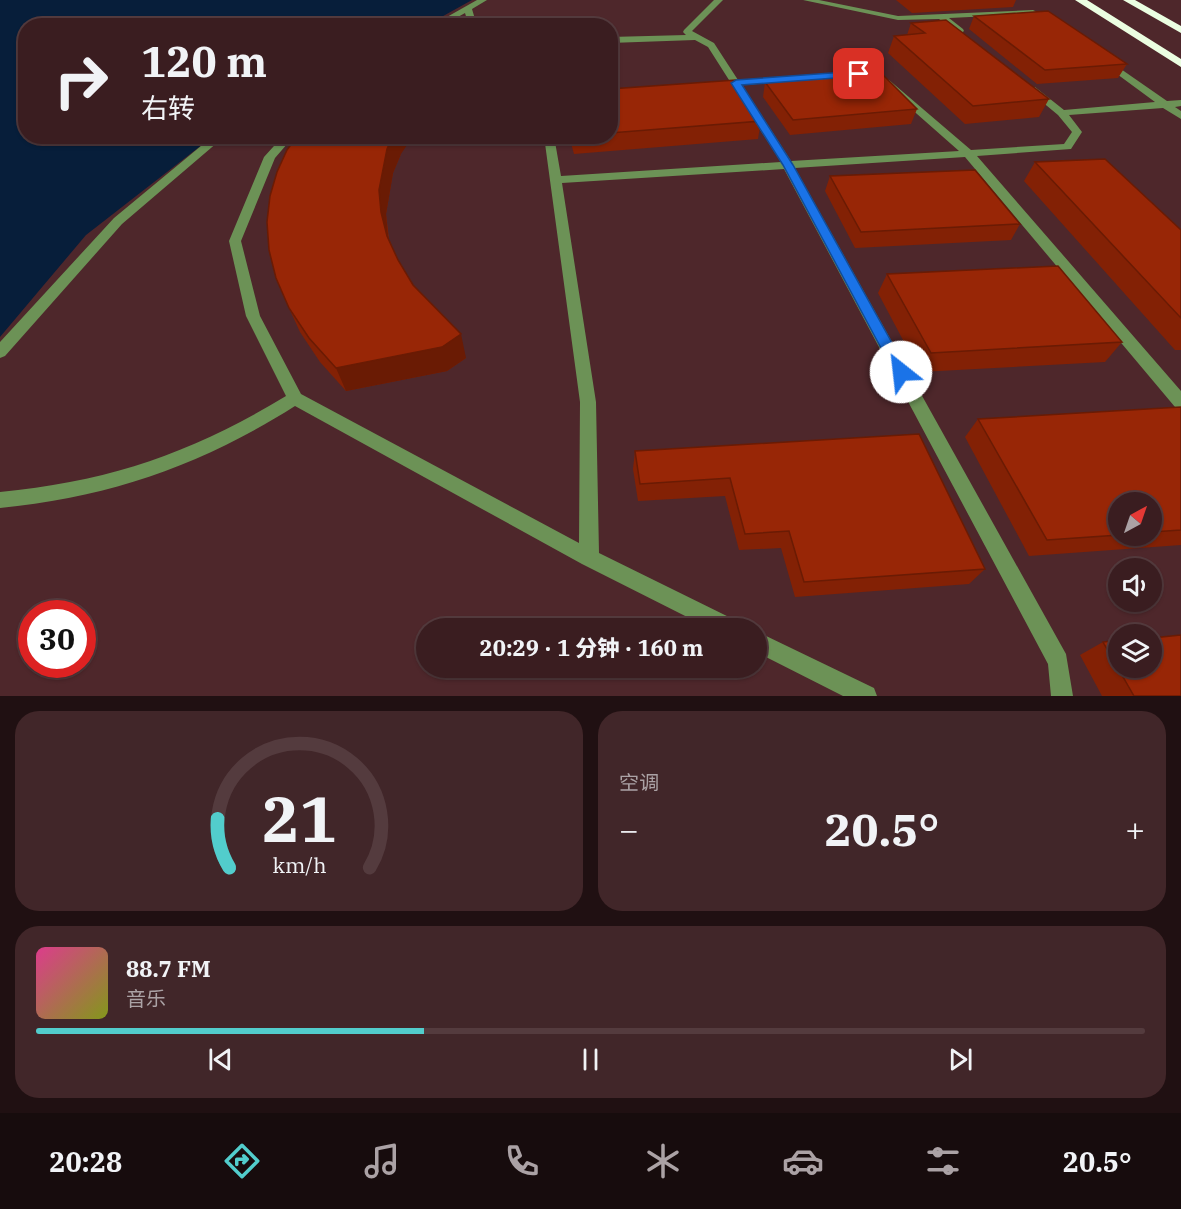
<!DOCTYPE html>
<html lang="zh">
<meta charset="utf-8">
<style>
:root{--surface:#3a1d20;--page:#412629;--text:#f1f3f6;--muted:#aba2a5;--line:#543b3e;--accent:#52cdcc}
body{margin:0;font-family:"IBM Plex Serif","Noto Sans SC",serif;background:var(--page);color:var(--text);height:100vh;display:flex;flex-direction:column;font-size:22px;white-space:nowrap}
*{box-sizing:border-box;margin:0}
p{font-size:20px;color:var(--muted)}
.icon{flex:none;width:33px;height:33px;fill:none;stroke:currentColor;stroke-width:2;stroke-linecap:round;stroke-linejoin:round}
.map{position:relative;height:696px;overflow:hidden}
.sheet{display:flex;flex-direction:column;gap:15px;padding:15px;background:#201012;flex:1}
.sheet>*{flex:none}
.top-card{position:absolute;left:18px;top:18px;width:600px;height:126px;border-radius:24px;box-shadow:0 2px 4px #0004,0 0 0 2px var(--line);background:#3a1d20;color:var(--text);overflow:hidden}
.needle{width:39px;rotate:40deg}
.tools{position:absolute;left:1108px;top:492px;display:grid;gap:12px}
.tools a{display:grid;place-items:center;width:54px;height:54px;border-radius:50%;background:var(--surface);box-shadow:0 2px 4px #0004,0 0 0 2px var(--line);font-size:30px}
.speed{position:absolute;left:18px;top:600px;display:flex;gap:12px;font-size:30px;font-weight:700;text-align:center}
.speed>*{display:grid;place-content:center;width:78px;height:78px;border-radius:50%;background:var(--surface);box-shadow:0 2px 4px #0004,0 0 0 2px var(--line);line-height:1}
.speed .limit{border:9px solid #d22;background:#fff;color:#111}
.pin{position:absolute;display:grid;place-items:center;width:51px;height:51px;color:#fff;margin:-26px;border-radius:12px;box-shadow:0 3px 9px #0006}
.me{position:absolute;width:66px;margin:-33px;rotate:331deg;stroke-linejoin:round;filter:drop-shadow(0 0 4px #0008)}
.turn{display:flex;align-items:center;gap:21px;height:126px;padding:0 24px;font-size:27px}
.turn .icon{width:78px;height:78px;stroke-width:2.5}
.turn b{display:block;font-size:42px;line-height:51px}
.big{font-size:45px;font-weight:800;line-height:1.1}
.sheet .tile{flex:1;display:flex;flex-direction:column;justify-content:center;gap:9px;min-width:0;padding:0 21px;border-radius:24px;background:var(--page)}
.sheet .dial{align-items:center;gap:0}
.dial svg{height:156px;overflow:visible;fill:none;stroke:var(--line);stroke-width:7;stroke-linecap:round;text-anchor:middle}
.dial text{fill:var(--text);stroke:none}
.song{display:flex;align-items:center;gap:18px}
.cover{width:72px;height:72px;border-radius:9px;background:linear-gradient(135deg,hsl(330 70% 55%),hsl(70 70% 35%))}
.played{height:6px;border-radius:3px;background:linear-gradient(90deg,var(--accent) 35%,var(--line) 35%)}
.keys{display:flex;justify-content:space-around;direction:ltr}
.heat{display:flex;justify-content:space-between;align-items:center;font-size:33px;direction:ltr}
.sheet .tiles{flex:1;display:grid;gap:15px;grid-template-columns:1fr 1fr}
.tile:last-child{grid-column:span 2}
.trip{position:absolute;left:416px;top:618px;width:351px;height:60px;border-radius:30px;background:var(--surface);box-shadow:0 2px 4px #0004,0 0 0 2px var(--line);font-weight:800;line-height:60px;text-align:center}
.menu{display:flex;height:96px;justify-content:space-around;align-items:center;background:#170c0d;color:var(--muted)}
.menu .icon{width:42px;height:42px}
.menu .active{color:var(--accent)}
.menu b{font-size:27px;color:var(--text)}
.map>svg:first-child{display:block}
.water{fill:#071e3a}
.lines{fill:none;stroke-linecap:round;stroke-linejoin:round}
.minor{fill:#6c9256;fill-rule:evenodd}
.highway{fill:#ebfee1;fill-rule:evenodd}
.wall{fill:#832105;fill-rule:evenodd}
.shaded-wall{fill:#6a1b04}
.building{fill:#982606;stroke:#6a1b04;stroke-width:1.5}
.route{fill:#1a73e8;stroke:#114b97;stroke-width:1.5}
</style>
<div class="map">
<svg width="1181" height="696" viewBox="0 0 1181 696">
<rect width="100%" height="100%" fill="#4e272b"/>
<path class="water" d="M 0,0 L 472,0 L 427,25 L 26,26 L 26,136 L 212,137 L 86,235 L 0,337 Z"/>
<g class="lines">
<path class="minor" d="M 477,0 L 487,0 L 472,9 L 477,26 L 469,26 L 465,13 L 442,26 L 431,26 Z
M 714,0 L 723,0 L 692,31 L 714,43 L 738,80 L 859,71 L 889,80 L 971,150 L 1064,144 L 1072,132 L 1058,115 L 1029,91 L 1029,87 L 1035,87 L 1064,110 L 1155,102 L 1102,63 L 1100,61 L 1105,58 L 1167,101 L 1181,100 L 1181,106 L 1175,107 L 1181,111 L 1181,119 L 1163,108 L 1069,115 L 1082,132 L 1071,149 L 977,156 L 1181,391 L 1181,408 L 1175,407 L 965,157 L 795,168 L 1066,654 L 1073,696 L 1051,696 L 1048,664 L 784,169 L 562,183 L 596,402 L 599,553 L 737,621 L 740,628 L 709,628 L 582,564 L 295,406 C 202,465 110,497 0,508 L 0,492 C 110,481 192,453 286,396 L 246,316 L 229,241 L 264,157 L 283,136 L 294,136 L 275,158 L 241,241 L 260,316 L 301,394 L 579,543 L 580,402 L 544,136 L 554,136 L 561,176 L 781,162 L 732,86 L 725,83 L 729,80 L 708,47 L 695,40 L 610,43 L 610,37 L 686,35 L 683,32 L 684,30 ZM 859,77 L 883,84 L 959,151 L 791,161 L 742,85 Z
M 803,0 L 819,0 L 898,16 L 1033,10 L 1037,12 L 1033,14 L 949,18 L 963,29 L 964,31 L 960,34 L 939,19 L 898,20 Z
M 213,136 L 225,136 L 122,224 L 5,356 L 0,358 L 0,342 L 114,218 Z
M 756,631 L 874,688 L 877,696 L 843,696 L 756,652 Z"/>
<path class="highway" d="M 1075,0 L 1087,0 L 1181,59 L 1181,67 Z
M 1123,0 L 1135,0 L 1181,26 L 1181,33 Z"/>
</g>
<path class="wall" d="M 896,0 L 1016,0 L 1013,7 L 912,13 Z
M 974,16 L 1127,64 L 1118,78 L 1037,84 L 969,29 Z
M 911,23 L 1049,99 L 1039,117 L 965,124 L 888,53 L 894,36 L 907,35 Z
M 765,82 L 917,109 L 911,124 L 790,135 L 763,97 Z
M 610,89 L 761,121 L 758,139 L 574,154 L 569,136 L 610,136 Z
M 401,154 L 393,173 L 386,214 L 389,239 L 398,260 L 413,285 L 466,358 L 447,371 L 346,391 L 320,362 L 300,332 L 289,308 Z
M 1035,162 L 1181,230 L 1181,350 L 1175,350 L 1024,181 Z
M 830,176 L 1020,224 L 1011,240 L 855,248 L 825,191 Z
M 887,274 L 1122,342 L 1105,362 L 920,372 L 878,293 Z
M 1181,407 L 1181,545 L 1029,556 L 965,437 L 978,419 ZM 1119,502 L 1152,502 L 1152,536 L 1119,536 Z
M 919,434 L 985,569 L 969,584 L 795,597 L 781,548 L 739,550 L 725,496 L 638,501 L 633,469 L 635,451 Z
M 1103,642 L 1181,696 L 1102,696 L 1080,655 Z"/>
<path class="shaded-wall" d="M 393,136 L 413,136 L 401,154 L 393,173 L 386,214 L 388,236 L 394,260 L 381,212 L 379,190 L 387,149 Z
M 461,334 L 466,358 L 447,371 L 346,391 L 336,368 Z"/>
<path class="building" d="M 1048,11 L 1127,64 L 1045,70 L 974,16 Z
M 946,20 L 1049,99 L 973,106 L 894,36 L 925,33 L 911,23 Z
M 881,73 L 917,109 L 793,120 L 765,82 Z
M 736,80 L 761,121 L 610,133 L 610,89 Z
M 297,136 L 393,136 L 387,149 L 379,190 L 381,212 L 387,236 L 398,260 L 413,285 L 461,334 L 442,347 L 336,368 L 309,338 L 289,308 L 276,278 L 269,250 L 267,222 L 270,196 L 277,172 L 287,150 Z
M 1105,159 L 1181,230 L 1181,318 L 1035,162 Z
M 975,170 L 1020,224 L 861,232 L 830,176 Z
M 1058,266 L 1122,342 L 931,353 L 887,274 Z
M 1181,407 L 1181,530 L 1152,532 L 1152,502 L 1119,502 L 1119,535 L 1047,540 L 978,419 Z
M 919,434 L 985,569 L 804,582 L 789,531 L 745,534 L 730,478 L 640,484 L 635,451 Z
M 1181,635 L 1181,696 L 1134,696 L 1103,642 L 1119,640 L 1119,668 L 1152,668 L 1152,638 Z"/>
<path class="route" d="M 859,71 L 862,72 L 862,76 L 742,85 L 793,165 L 906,368 L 908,372 L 906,376 L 896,376 L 783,165 L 731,83 L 736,80 Z"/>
</svg>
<div class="tools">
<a><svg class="needle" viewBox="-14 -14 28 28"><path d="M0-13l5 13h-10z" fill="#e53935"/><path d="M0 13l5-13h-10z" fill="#aba2a5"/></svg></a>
<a><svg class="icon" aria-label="sound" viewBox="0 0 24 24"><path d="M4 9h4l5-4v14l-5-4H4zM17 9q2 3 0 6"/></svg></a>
<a><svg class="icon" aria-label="layers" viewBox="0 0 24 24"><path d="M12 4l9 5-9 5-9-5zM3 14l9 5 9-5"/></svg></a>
</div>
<div class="speed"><div class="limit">30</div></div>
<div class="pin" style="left:859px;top:74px;background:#d93025"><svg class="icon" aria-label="arrive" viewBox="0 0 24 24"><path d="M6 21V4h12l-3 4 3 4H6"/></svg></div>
<svg class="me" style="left:901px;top:372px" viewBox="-20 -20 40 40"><circle r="19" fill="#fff"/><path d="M0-13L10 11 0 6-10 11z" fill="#1a73e8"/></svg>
<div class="trip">20:29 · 1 分钟 · 160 m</div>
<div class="top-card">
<div class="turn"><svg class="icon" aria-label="right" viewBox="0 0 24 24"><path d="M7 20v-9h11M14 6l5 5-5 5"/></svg><div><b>120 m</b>右转</div></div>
</div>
</div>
<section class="sheet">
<div class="tiles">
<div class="tile dial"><svg viewBox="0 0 100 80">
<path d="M14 69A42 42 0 1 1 86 69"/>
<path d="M14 69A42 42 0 0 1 8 44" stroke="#52cdcc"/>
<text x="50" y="56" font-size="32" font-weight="700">21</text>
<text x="50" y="72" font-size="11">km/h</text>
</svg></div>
<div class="tile"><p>空调</p>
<div class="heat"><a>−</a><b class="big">20.5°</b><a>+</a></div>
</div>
<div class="tile">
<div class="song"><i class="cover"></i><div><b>88.7 FM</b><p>音乐</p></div></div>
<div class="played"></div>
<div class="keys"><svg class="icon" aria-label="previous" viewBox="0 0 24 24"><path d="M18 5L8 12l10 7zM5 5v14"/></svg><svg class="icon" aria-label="pause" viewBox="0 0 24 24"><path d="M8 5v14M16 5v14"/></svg><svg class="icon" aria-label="next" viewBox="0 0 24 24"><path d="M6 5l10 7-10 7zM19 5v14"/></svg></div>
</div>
</div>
</section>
<nav class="menu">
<b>20:28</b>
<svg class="icon active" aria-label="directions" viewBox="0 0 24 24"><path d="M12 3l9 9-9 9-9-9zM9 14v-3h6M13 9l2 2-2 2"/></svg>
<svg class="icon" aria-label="music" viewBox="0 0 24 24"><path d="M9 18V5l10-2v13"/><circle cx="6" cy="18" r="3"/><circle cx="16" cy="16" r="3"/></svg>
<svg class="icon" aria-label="phone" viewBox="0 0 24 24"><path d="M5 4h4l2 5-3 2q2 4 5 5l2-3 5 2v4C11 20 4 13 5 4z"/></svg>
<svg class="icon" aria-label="climate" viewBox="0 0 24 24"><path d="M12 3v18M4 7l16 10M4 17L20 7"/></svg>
<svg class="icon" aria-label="car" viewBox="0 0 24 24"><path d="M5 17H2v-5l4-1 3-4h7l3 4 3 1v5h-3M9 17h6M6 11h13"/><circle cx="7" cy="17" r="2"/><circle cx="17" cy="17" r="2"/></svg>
<svg class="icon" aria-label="filters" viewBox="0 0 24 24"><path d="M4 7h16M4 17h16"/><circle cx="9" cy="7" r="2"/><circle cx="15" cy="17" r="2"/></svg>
<b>20.5°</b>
</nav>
